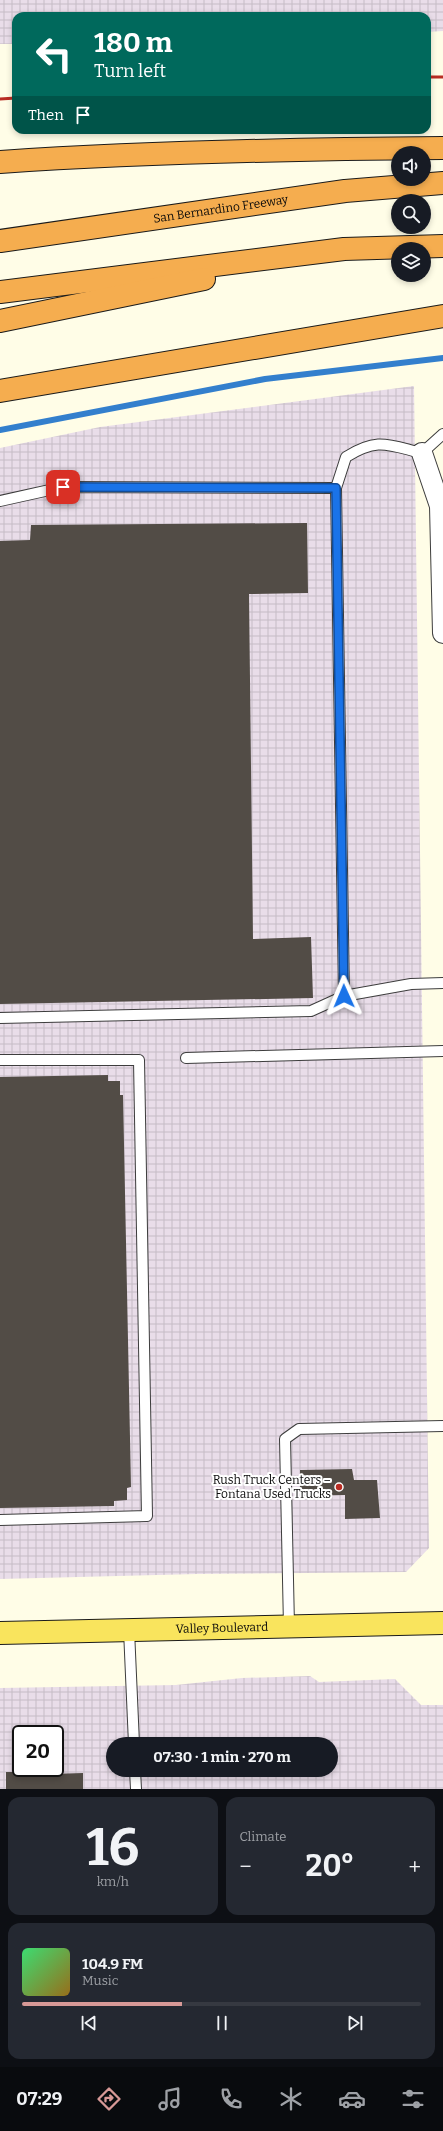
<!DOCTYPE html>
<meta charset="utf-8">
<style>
:root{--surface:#171b24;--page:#242831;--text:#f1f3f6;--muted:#9ea1a6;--line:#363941;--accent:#d89997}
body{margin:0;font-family:Bitter,serif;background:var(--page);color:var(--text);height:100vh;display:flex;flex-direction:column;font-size:15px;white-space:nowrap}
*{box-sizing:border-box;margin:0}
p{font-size:13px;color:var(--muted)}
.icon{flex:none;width:22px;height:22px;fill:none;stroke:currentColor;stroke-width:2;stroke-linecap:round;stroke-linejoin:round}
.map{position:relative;height:1789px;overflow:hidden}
.panel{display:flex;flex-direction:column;gap:8px;padding:8px;background:#0d0f14;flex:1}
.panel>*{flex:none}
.hud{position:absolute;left:12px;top:12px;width:419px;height:122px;border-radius:12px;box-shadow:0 2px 6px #0003;background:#00695c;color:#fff;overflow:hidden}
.controls{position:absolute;left:391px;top:146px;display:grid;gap:8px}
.controls a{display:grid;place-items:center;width:40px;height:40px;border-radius:50%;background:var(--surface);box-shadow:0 2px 6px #0003;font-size:20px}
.speed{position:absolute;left:12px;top:1725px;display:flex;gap:8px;font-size:20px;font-weight:700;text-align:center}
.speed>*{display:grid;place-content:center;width:52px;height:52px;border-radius:50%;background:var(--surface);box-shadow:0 2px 6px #0003;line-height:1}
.speed .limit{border:2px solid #111;border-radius:6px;background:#fff;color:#111}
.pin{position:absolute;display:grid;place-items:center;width:34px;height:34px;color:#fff;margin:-17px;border-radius:8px;box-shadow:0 2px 6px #0006}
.me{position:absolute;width:44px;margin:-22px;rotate:359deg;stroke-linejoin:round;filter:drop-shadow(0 0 3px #0008)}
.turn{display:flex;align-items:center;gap:14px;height:84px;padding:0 16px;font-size:18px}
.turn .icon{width:52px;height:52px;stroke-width:2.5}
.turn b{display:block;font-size:28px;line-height:34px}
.then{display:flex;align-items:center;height:38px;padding:0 16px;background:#0003;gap:8px;font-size:15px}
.big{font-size:30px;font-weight:700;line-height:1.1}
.panel .card{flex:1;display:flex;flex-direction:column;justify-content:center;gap:6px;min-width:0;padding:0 14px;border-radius:12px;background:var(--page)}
.panel .dial{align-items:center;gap:0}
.dial b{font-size:52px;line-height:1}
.song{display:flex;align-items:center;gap:12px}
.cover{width:48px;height:48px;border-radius:6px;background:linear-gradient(135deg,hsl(140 70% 55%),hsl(40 70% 35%))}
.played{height:4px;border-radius:2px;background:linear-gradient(90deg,var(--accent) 40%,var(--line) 40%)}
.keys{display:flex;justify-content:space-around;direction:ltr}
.heat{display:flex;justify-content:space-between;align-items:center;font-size:22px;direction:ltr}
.panel .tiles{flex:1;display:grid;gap:8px;grid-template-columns:1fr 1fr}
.card:last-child{grid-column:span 2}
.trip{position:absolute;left:106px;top:1737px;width:232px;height:40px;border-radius:20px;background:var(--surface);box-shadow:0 2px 6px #0003;font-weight:700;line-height:40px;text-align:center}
.tab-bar{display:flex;height:64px;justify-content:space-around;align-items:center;background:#090b0e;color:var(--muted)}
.tab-bar .icon{width:28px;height:28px}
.tab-bar .current{color:var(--accent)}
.tab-bar b{font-size:18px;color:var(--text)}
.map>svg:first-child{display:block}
.industrial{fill:url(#industrial-grid);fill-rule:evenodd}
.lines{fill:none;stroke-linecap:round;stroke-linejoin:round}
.stream{stroke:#337fcd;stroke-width:6}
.building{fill:#524c46}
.lane-casing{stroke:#3d3d3d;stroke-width:12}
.street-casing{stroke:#3d3d3d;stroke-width:22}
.primary-casing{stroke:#1b1b1b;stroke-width:24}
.highway-casing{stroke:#1b1b1b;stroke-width:24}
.lane{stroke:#fff;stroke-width:10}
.street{stroke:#fff;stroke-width:20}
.primary{stroke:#f9e45d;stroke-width:22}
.highway{stroke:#f5ad4f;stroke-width:22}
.rail{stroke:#b92c23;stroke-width:3}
.route-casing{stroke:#114b97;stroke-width:10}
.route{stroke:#1a73e8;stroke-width:7}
.poi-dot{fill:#b92c23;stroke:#fff;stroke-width:1.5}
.labels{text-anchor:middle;stroke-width:4;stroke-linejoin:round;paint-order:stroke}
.street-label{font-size:12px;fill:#0a0a0a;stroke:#fff}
.poi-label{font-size:12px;fill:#0a0a0a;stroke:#fff;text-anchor:end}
</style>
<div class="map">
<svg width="443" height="1789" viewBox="0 0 443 1789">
<defs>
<pattern id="industrial-grid" width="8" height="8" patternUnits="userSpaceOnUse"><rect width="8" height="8" fill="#e9dde9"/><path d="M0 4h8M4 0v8" fill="none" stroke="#c6bcc6"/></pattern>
</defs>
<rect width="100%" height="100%" fill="#fffde7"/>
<path class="industrial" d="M 0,0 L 443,0 L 443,31 L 427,32 L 427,16 L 16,16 L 16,44 L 0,44 Z
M 414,386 L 429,1548 L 406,1572 L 197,1574 L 0,1579 L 0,448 L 100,427 Z
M 310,1676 L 319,1682 L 395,1679 L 421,1705 L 443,1705 L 443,1789 L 0,1789 L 0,1688 L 176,1685 L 242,1678 ZM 21,1734 L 55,1734 L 55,1768 L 21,1768 ZM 113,1744 L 331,1744 L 331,1770 L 113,1770 Z"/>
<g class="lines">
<path class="stream" d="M 0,430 L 265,379 L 443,358"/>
</g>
<path class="building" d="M 307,523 L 308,593 L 249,594 L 253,939 L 311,937 L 313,998 L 0,1004 L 0,541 L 30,540 L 31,525 Z
M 108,1075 L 108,1081 L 120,1081 L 120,1095 L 123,1095 L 131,1487 L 127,1488 L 127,1500 L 114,1501 L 114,1506 L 0,1508 L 0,1077 Z
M 352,1469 L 354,1480 L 377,1480 L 380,1518 L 345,1519 L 345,1495 L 300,1496 L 300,1470 Z
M 16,1768 L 51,1768 L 51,1774 L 83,1773 L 83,1789 L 6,1789 L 6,1772 L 16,1772 Z"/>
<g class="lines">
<defs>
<path id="lane" d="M 0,501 L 63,487 L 336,488
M 344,996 L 336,488 L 346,457 C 378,437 388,445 422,453 L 443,434
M 0,1018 L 311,1011 L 344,996 L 411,984 L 443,983
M 186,1058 L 443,1051
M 0,1060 L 139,1060 L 147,1516 L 0,1520
M 289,1626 L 285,1439 L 299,1429 L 443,1426
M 129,1630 L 134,1744
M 135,1770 L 136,1789"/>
<path id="street" d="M 422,453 L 440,506 L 443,633"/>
<g id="primary">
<path id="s1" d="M 0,1633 L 443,1623"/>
</g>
<g id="highway">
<path d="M 0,162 C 147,152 295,149 443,148"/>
<path id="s2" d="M 0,241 L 345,191 L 443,183"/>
<path d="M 0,292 L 344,249 L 443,246"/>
<path d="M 0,321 L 204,279"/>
<path d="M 0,391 L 443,316"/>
</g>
</defs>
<use href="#lane" class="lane-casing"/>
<use href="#street" class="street-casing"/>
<use href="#primary" class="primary-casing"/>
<use href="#highway" class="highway-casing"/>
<use href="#lane" class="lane"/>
<use href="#street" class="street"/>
<use href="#primary" class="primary"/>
<use href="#highway" class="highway"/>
<path class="rail" d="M 427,77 L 443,77
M 0,99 L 16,98"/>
</g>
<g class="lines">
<defs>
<path id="route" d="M 63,487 L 336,488 L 344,996"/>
</defs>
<use href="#route" class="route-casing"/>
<use href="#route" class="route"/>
</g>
<circle class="poi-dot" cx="339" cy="1487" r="4"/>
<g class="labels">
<g class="street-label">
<text dy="4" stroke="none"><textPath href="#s2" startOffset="223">San Bernardino Freeway</textPath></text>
<text dy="4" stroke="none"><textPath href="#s1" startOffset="222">Valley Boulevard</textPath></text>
</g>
<g class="poi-label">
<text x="331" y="1484">Rush Truck Centers –<tspan x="331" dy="14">Fontana Used Trucks</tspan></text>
</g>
</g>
</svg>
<div class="controls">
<a><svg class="icon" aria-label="sound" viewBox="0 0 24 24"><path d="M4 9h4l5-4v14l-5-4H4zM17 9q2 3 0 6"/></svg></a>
<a><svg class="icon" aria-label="search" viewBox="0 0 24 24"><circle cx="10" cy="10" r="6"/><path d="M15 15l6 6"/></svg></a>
<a><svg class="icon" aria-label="layers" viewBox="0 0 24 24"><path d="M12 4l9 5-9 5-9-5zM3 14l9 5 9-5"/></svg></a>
</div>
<div class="speed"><div class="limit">20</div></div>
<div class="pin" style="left:63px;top:487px;background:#d93025"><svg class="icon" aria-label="arrive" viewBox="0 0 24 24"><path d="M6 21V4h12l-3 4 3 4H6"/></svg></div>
<svg class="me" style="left:344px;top:996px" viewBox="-20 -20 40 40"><path d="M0-17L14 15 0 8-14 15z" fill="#1a73e8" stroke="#fff" stroke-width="4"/></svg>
<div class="trip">07:30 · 1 min · 270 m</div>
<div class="hud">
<div class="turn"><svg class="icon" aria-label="left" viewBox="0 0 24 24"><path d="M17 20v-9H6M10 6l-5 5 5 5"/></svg><div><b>180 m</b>Turn left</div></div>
<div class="then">Then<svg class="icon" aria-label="arrive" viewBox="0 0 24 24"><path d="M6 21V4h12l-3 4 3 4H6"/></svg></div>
</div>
</div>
<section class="panel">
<div class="tiles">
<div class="card dial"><b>16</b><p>km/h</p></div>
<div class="card"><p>Climate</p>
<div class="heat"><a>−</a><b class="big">20°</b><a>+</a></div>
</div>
<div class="card">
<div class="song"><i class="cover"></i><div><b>104.9 FM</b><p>Music</p></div></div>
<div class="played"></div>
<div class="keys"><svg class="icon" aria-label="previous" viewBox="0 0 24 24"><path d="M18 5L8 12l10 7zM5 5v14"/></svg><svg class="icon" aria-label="pause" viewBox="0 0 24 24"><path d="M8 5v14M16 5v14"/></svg><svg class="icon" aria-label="next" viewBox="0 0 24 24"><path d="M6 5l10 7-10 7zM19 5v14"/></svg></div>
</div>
</div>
</section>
<nav class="tab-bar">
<b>07:29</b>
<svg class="icon current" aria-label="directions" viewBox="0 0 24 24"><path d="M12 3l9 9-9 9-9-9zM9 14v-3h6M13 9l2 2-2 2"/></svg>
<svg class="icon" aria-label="music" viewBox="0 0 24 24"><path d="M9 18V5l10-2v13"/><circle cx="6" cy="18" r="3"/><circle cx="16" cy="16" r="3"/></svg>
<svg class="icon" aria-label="phone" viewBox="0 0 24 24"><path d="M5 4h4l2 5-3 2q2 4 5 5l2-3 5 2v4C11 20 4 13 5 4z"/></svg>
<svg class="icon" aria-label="climate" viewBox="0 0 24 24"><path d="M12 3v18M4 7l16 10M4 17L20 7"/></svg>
<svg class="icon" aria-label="car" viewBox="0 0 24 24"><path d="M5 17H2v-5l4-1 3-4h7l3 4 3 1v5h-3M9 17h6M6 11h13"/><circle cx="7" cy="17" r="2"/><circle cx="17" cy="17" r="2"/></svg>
<svg class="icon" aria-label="filters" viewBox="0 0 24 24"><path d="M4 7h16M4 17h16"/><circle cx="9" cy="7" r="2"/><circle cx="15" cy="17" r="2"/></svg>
</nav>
